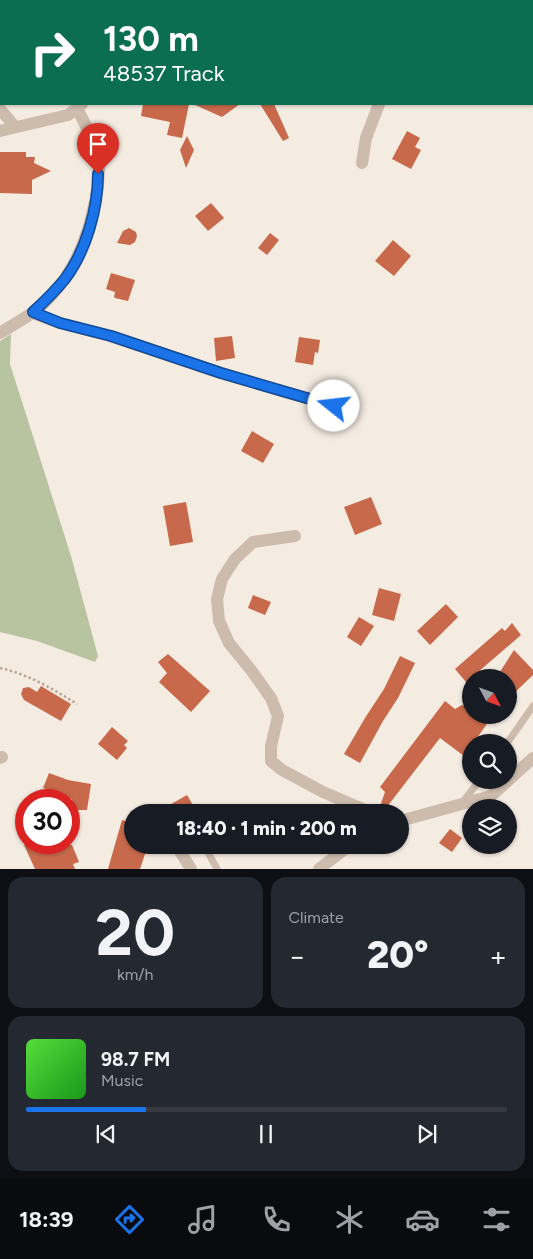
<!DOCTYPE html>
<meta charset="utf-8">
<style>
:root{--surface:#171b24;--page:#242831;--text:#f1f3f6;--muted:#9ea1a6;--line:#363941;--accent:#1a73e8}
body{margin:0;font-family:Figtree,sans-serif;background:var(--page);color:var(--text);height:100vh;display:flex;flex-direction:column;font-size:19px;white-space:nowrap}
*{box-sizing:border-box;margin:0}
p{font-size:16px;color:var(--muted)}
.icon{flex:none;width:28px;height:28px;fill:none;stroke:currentColor;stroke-width:2;stroke-linecap:round;stroke-linejoin:round}
.map{position:relative;height:869px;overflow:hidden}
.side{display:flex;flex-direction:column;gap:8px;padding:8px;background:#0d0f14;flex:1}
.side>*{flex:none}
.banner{position:absolute;left:0px;top:0px;width:534px;height:105px;box-shadow:0 1px 4px #0004;background:#0b6e4f;color:#fff;overflow:hidden}
.needle{width:32px;rotate:131deg}
.fabs{position:absolute;left:462px;top:669px;display:grid;gap:10px}
.fabs a{display:grid;place-items:center;width:55px;height:55px;border-radius:50%;background:var(--surface);box-shadow:0 1px 4px #0004;font-size:25px}
.speed{position:absolute;left:15px;top:789px;display:flex;gap:10px;font-size:25px;font-weight:700;text-align:center}
.speed>*{display:grid;place-content:center;width:65px;height:65px;border-radius:50%;background:var(--surface);box-shadow:0 1px 4px #0004;line-height:1}
.speed .limit{border:8px solid #d22;background:#fff;color:#111}
.pin{position:absolute;display:grid;place-items:center;width:42px;height:42px;color:#fff;margin:-51px -21px;border-radius:50% 50% 50% 0;rotate:-45deg;box-shadow:0 0 5px #0007}
.pin .icon{rotate:45deg}
.me{position:absolute;width:55px;margin:-28px;rotate:286deg;stroke-linejoin:round;filter:drop-shadow(0 0 4px #0008)}
.turn{display:flex;align-items:center;gap:18px;height:105px;padding:0 20px;font-size:22px}
.turn .icon{width:65px;height:65px;stroke-width:2.5}
.turn b{display:block;font-size:35px;line-height:42px}
.big{font-size:38px;font-weight:800;line-height:1.1}
.side .tile{flex:1;display:flex;flex-direction:column;justify-content:center;gap:8px;min-width:0;padding:0 18px;border-radius:15px;background:var(--page)}
.side .dial{align-items:center;gap:0}
.dial b{font-size:65px;line-height:1}
.song{display:flex;align-items:center;gap:15px}
.cover{width:60px;height:60px;border-radius:8px;background:linear-gradient(135deg,hsl(110 70% 55%),hsl(120 70% 35%))}
.played{height:5px;border-radius:2px;background:linear-gradient(90deg,var(--accent) 25%,var(--line) 25%)}
.keys{display:flex;justify-content:space-around;direction:ltr}
.heat{display:flex;justify-content:space-between;align-items:center;font-size:28px;direction:ltr}
.side .tiles{flex:1;display:grid;gap:8px;grid-template-columns:1fr 1fr}
.tile:last-child{grid-column:span 2}
.trip{position:absolute;left:124px;top:804px;width:285px;height:50px;border-radius:25px;background:var(--surface);box-shadow:0 1px 4px #0004;font-weight:800;line-height:50px;text-align:center}
.tab-bar{display:flex;height:80px;justify-content:space-around;align-items:center;background:#090b0e;color:var(--muted)}
.tab-bar .icon{width:35px;height:35px}
.tab-bar .on{color:var(--accent)}
.tab-bar b{font-size:22px;color:var(--text)}
.map>svg:first-child{display:block}
.green{fill:#b8c4a0}
.building{fill:#c8694b}
.lines{fill:none;stroke-linecap:round;stroke-linejoin:round}
.path{stroke:#b9a596;stroke-width:2.5;stroke-dasharray:2.5 2.5;stroke-linecap:butt}
.service{stroke:#cdbbac;stroke-width:7}
.minor{stroke:#cdbbac;stroke-width:12}
.route-casing{stroke:#114b97;stroke-width:12}
.route{stroke:#1a73e8;stroke-width:9}
</style>
<div class="map">
<svg width="533" height="869" viewBox="0 0 533 869">
<rect width="100%" height="100%" fill="#f4ebe1"/>
<path class="green" d="M 11,334 L 10,364 L 71,556 L 98,656 L 95,662 L 37,641 L 0,632 L 0,341 Z"/>
<path class="building" d="M 143,104 L 189,104 L 182,138 L 167,135 L 170,122 L 141,116 Z
M 193,104 L 240,104 L 222,117 Z
M 260,104 L 274,104 L 289,138 L 283,141 Z
M 407,131 L 420,138 L 415,147 L 421,150 L 411,169 L 392,159 Z
M 187,136 L 194,150 L 186,168 L 180,150 Z
M 0,152 L 26,152 L 26,157 L 35,157 L 34,163 L 51,171 L 32,180 L 32,194 L 0,193 Z
M 211,203 L 224,218 L 208,231 L 195,216 Z
M 129,228 L 136,232 L 137,236 L 135,242 L 130,245 L 117,243 L 123,231 Z
M 270,233 L 279,240 L 267,255 L 258,248 Z
M 393,240 L 411,256 L 394,276 L 375,261 Z
M 111,273 L 135,280 L 128,301 L 115,298 L 114,297 L 115,292 L 106,289 Z
M 232,336 L 235,358 L 216,361 L 214,338 Z
M 299,337 L 320,340 L 318,353 L 315,352 L 313,365 L 295,362 Z
M 252,431 L 274,444 L 263,463 L 241,451 Z
M 371,497 L 382,524 L 355,535 L 344,507 Z
M 186,502 L 193,542 L 170,546 L 163,506 Z
M 379,588 L 401,594 L 394,621 L 372,615 Z
M 253,595 L 271,602 L 265,615 L 248,608 Z
M 446,604 L 458,617 L 430,645 L 417,631 Z
M 359,617 L 374,626 L 361,646 L 347,637 Z
M 512,623 L 521,635 L 471,678 L 471,688 L 455,669 L 502,628 L 505,631 Z
M 514,650 L 533,670 L 533,675 L 509,698 L 509,678 L 496,678 Z
M 168,654 L 210,691 L 191,712 L 159,682 L 167,673 L 158,662 Z
M 400,656 L 415,663 L 398,698 L 383,721 L 360,763 L 344,754 L 365,718 L 384,689 Z
M 41,686 L 71,704 L 61,721 L 24,700 L 21,694 L 23,688 L 29,687 L 37,692 Z
M 445,701 L 455,709 L 462,705 L 467,707 L 471,710 L 471,715 L 479,715 L 489,721 L 474,742 L 471,742 L 471,748 L 464,756 L 440,738 L 383,812 L 378,812 L 385,792 L 380,787 Z
M 112,727 L 128,741 L 124,745 L 127,748 L 117,760 L 98,744 Z
M 49,773 L 68,780 L 91,784 L 87,810 L 76,810 L 69,808 L 72,799 L 43,788 Z
M 187,795 L 197,812 L 157,812 Z
M 122,820 L 132,823 L 132,845 L 148,845 L 140,869 L 108,869 Z
M 450,829 L 462,838 L 452,852 L 439,843 Z
M 24,845 L 72,845 L 79,862 L 73,864 L 75,869 L 35,869 Z"/>
<g class="lines">
<path class="path" d="M 0,668 C 28,674 53,689 77,704"/>
<path class="service" d="M 508,742 L 533,706
M 462,803 L 480,780
M 204,845 L 217,869"/>
<path class="minor" d="M 0,109 L 15,127
M 0,131 L 68,115 L 82,104
M 362,163 L 366,138 L 379,104
M 33,313 L 60,323 L 111,336 L 221,373 L 334,406
M 0,333 C 11,326 22,320 32,313 C 66,288 84,250 93,210 C 97,194 101,175 98,158 C 94,140 86,125 77,109
M 295,536 L 253,542 L 235,559 L 222,579 L 217,599 L 219,621 L 229,643 L 251,670 L 271,698 L 278,716 L 271,746 L 271,761 L 282,770 L 323,792 L 370,812
M 0,758 L 2,757
M 400,821 L 491,796 L 533,758
M 176,845 L 191,869
M 319,869 L 350,845"/>
</g>
<g class="lines">
<defs>
<path id="route" d="M 98,174 C 98,209 86,251 65,279 C 55,291 44,302 33,312 L 60,323 L 111,336 L 221,373 L 334,406"/>
</defs>
<use href="#route" class="route-casing"/>
<use href="#route" class="route"/>
</g>
</svg>
<div class="fabs">
<a><svg class="needle" viewBox="-14 -14 28 28"><path d="M0-13l5 13h-10z" fill="#e53935"/><path d="M0 13l5-13h-10z" fill="#9ea1a6"/></svg></a>
<a><svg class="icon" aria-label="search" viewBox="0 0 24 24"><circle cx="10" cy="10" r="6"/><path d="M15 15l6 6"/></svg></a>
<a><svg class="icon" aria-label="layers" viewBox="0 0 24 24"><path d="M12 4l9 5-9 5-9-5zM3 14l9 5 9-5"/></svg></a>
</div>
<div class="speed"><div class="limit">30</div></div>
<div class="pin" style="left:98px;top:174px;background:#d93025"><svg class="icon" aria-label="arrive" viewBox="0 0 24 24"><path d="M6 21V4h12l-3 4 3 4H6"/></svg></div>
<svg class="me" style="left:334px;top:406px" viewBox="-20 -20 40 40"><circle r="19" fill="#fff"/><path d="M0-13L10 11 0 6-10 11z" fill="#1a73e8"/></svg>
<div class="trip">18:40 · 1 min · 200 m</div>
<div class="banner">
<div class="turn"><svg class="icon" aria-label="right" viewBox="0 0 24 24"><path d="M7 20v-9h11M14 6l5 5-5 5"/></svg><div><b>130 m</b>48537 Track</div></div>
</div>
</div>
<section class="side">
<div class="tiles">
<div class="tile dial"><b>20</b><p>km/h</p></div>
<div class="tile"><p>Climate</p>
<div class="heat"><a>−</a><b class="big">20°</b><a>+</a></div>
</div>
<div class="tile">
<div class="song"><i class="cover"></i><div><b>98.7 FM</b><p>Music</p></div></div>
<div class="played"></div>
<div class="keys"><svg class="icon" aria-label="previous" viewBox="0 0 24 24"><path d="M18 5L8 12l10 7zM5 5v14"/></svg><svg class="icon" aria-label="pause" viewBox="0 0 24 24"><path d="M8 5v14M16 5v14"/></svg><svg class="icon" aria-label="next" viewBox="0 0 24 24"><path d="M6 5l10 7-10 7zM19 5v14"/></svg></div>
</div>
</div>
</section>
<nav class="tab-bar">
<b>18:39</b>
<svg class="icon on" aria-label="directions" viewBox="0 0 24 24"><path d="M12 3l9 9-9 9-9-9zM9 14v-3h6M13 9l2 2-2 2"/></svg>
<svg class="icon" aria-label="music" viewBox="0 0 24 24"><path d="M9 18V5l10-2v13"/><circle cx="6" cy="18" r="3"/><circle cx="16" cy="16" r="3"/></svg>
<svg class="icon" aria-label="phone" viewBox="0 0 24 24"><path d="M5 4h4l2 5-3 2q2 4 5 5l2-3 5 2v4C11 20 4 13 5 4z"/></svg>
<svg class="icon" aria-label="climate" viewBox="0 0 24 24"><path d="M12 3v18M4 7l16 10M4 17L20 7"/></svg>
<svg class="icon" aria-label="car" viewBox="0 0 24 24"><path d="M5 17H2v-5l4-1 3-4h7l3 4 3 1v5h-3M9 17h6M6 11h13"/><circle cx="7" cy="17" r="2"/><circle cx="17" cy="17" r="2"/></svg>
<svg class="icon" aria-label="filters" viewBox="0 0 24 24"><path d="M4 7h16M4 17h16"/><circle cx="9" cy="7" r="2"/><circle cx="15" cy="17" r="2"/></svg>
</nav>
